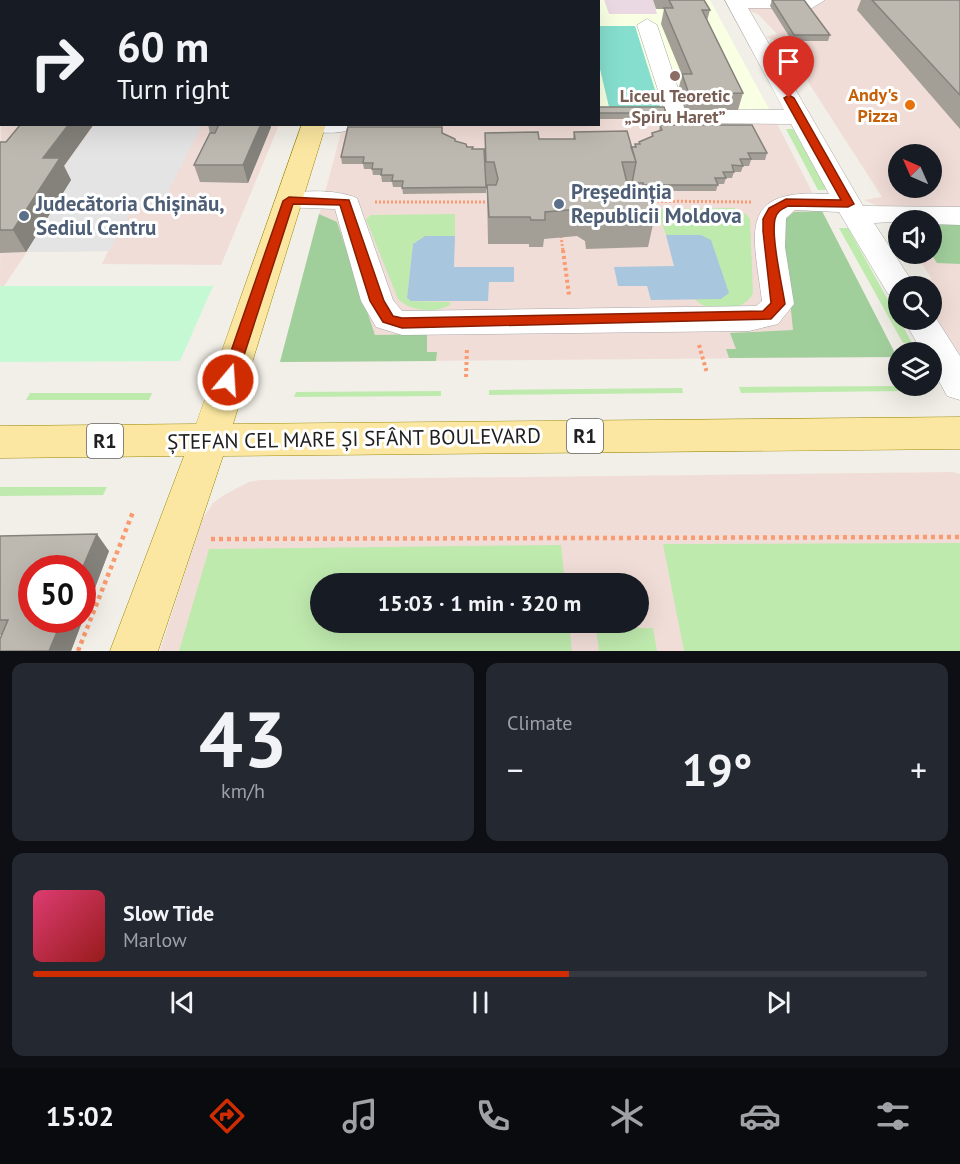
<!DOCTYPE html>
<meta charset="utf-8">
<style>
:root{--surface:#171b24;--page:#242831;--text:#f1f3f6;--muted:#9ea1a6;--line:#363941;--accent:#cf2c02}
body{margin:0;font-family:"PT Sans",sans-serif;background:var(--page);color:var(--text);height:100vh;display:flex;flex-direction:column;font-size:22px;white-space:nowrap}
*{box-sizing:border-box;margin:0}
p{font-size:20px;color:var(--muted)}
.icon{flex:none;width:33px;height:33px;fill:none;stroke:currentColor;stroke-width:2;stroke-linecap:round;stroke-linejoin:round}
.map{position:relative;height:651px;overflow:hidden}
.panel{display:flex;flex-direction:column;gap:12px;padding:12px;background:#0d0f14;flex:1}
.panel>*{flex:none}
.top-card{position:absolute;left:0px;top:0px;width:600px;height:126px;box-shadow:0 6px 24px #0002;background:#171b24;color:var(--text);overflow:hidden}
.needle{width:39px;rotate:315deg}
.tools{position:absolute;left:888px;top:144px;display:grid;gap:12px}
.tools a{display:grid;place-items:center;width:54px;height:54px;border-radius:50%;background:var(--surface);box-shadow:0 6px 24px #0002;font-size:30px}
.speed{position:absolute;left:18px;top:555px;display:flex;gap:12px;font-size:30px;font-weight:700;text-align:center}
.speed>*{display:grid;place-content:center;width:78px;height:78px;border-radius:50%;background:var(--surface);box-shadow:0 6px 24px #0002;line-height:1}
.speed .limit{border:9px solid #d22;background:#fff;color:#111}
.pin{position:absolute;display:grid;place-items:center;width:51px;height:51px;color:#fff;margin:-62px -26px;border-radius:50% 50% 50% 0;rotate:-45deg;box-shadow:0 0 6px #0007}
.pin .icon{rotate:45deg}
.me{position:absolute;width:66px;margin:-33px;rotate:18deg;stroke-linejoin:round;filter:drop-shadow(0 0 4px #0008)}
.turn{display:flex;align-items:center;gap:21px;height:126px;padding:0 18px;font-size:27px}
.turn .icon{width:78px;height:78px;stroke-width:2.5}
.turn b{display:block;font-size:42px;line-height:51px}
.big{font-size:45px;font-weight:600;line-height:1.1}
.panel .widget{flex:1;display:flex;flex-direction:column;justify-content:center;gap:9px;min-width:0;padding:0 21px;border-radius:12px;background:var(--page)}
.panel .dial{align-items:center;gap:0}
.dial b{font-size:78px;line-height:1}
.song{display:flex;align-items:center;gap:18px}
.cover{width:72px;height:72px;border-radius:9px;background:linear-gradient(135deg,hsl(340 70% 55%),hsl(0 70% 35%))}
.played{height:6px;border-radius:3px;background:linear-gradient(90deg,var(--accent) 60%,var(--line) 60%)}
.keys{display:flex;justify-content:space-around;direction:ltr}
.heat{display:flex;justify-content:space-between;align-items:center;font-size:33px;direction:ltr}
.panel .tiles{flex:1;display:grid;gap:12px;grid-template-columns:1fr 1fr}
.widget:last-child{grid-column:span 2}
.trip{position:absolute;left:310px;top:573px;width:339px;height:60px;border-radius:30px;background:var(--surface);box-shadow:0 6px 24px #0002;font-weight:600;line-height:60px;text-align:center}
.menu{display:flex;height:96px;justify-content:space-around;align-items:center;background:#090b0e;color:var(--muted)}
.menu .icon{width:42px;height:42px}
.menu .on{color:var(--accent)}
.menu b{font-size:27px;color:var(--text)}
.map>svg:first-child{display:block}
.commercial{fill:#f1ddd7;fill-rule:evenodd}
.industrial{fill:#ead9e3}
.education{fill:#f9ffe2}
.grass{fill:#bfeaae}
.forest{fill:#a1cf9c}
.park{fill:#c5f9d4}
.pitch{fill:#86dece}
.parking{fill:#e4e4e4}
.water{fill:#a8c6de}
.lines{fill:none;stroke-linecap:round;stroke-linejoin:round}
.minor-casing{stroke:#a7a7a7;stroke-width:1}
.major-casing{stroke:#9b8801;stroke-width:1}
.path-far2{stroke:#f99a70;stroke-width:3;stroke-dasharray:2 2;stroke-linecap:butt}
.path-far1{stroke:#f99a70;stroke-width:4;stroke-dasharray:3 3;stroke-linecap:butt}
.path{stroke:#f99a70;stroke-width:4.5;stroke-dasharray:4 4;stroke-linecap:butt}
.minor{fill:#fff;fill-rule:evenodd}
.major{fill:#fbe7a1;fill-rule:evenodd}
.wall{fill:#a39f97}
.shaded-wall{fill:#84827b}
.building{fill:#bdb9b0;stroke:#84827b;stroke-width:1.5}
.route{fill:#cf2c02;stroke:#871d01;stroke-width:1.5}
.education-dot{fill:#8d6e63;stroke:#fff;stroke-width:2}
.food-dot{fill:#e8710a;stroke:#fff;stroke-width:2}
.service-dot{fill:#5c6f8a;stroke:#fff;stroke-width:2}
.labels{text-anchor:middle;stroke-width:6;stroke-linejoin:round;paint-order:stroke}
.far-food-label{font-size:18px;font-weight:bold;fill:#c56008;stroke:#fff;text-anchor:end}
.far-education-label{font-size:18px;font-weight:bold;fill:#785e54;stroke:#fff}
.shield{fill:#fff;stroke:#636363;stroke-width:1.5}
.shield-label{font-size:20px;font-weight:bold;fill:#202020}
.service-label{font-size:21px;font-weight:bold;fill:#4e5e75;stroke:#fff;text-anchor:start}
.street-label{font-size:21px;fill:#202020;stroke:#fff}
</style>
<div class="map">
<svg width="960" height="651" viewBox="0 0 960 651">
<rect width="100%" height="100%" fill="#f1efe7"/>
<path class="commercial" d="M 744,0 L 960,0 L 960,214 L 885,209 L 864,200 L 882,197 L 794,60 L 778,59 L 773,50 L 776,47 L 803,46 L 800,42 L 776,41 L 765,37 L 777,34 L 758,14 L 749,11 ZM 898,154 L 932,154 L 932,188 L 898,188 Z
M 1,87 L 2,124 L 279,125 L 221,265 L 102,264 L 108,251 L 27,252 L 4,286 L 0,286 Z
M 767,118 L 775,120 L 897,357 L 280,362 L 343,125 L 598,124 L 599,119 Z
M 932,221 L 960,221 L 960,359 L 932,314 L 932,286 L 914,286 L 910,279 L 932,279 L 915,254 L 932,254 Z
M 953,472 L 960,474 L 960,651 L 160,651 L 202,520 L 213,503 L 224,495 L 249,482 L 260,480 ZM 321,584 L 639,584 L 639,622 L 321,622 Z"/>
<path class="industrial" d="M 604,0 L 653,0 L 658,14 L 609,14 Z"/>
<path class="education" d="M 574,0 L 604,0 L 609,14 L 657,14 L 653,0 L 710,0 L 775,120 L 599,119 L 598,2 Z"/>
<path class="grass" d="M 786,129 L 793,129 L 827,190 L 818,190 Z
M 734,208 L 746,214 L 750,219 L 753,293 C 746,312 707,314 695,299 L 721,299 L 701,235 L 666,235 L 657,209 Z
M 455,214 L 455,236 L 425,236 L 413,244 L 407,298 L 411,301 L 450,302 L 450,305 C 434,314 410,311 398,299 L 366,219 L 371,215 Z
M 839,228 L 848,228 L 912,343 L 903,343 Z
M 898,386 L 901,391 L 741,393 L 739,387 Z
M 682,388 L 683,393 L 489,395 L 489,390 Z
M 441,391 L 441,396 L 294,397 L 296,392 Z
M 30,393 L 152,393 L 149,400 L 26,400 Z
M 0,487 L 107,487 L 103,495 L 0,496 Z
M 960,543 L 960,651 L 684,651 L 663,544 Z
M 561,545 L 565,583 L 321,584 L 321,622 L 569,623 L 572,651 L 179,651 L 209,549 Z
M 596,628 L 653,628 L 657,651 L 599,651 Z"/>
<path class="forest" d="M 822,211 L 897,357 L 729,358 L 726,349 L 736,349 L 730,333 L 793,330 L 782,222 L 794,212 Z
M 319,214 L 337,222 L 375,335 L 427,334 L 427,352 L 437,352 L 436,361 L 280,362 Z
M 932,221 L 960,221 L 960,264 L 937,263 L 931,254 Z"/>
<path class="park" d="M 0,286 L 213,286 L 180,361 L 0,362 Z"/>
<path class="pitch" d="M 598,26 L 635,26 L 661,109 L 610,111 L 599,65 Z"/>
<path class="parking" d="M 95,125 L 202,125 L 162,204 L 132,210 L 109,251 L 26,252 L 70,180 L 54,180 Z"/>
<path class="water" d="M 666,235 L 701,235 L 711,240 L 729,293 L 721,299 L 651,300 L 647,286 L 618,286 L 614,267 L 674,266 Z
M 425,236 L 455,236 L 454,267 L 514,267 L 514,282 L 489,282 L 488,301 L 411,301 L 407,298 L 413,244 Z"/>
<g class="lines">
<defs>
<path id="minor" d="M 725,0 L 825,0 L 812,8 L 748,8 L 863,206 L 960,207 L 960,225 L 932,224 L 932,220 L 874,223 L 915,286 L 898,286 L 898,297 L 888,294 L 839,212 L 795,210 L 786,218 L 785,247 L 794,304 L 778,324 L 749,331 L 402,335 L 376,327 L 361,301 L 335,209 L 279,207 L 275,201 L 279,195 C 302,190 335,189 357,198 L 393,300 L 402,311 L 756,306 L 762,301 C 753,231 737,188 829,194 L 791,124 L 692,123 L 666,115 L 637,25 L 647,19 L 657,25 L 684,106 L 694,109 L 784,110 Z
M 348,124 L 346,131 C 333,134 318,133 305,130 L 302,125 Z
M 932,312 L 960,356 L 960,400 L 947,396 L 932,368 L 932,352 L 922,352 L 904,320 L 932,320 Z"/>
<path id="major" d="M 345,0 L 363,0 L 363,2 L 345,2 Z
M 302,124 L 326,124 L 233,424 L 960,417 L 960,449 L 223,456 L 158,651 L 110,651 L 184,456 L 0,458 L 0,426 L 196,424 Z"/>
</defs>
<use href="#minor" class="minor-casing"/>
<use href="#major" class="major-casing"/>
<path class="path-far2" d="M 645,201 L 752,202
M 375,202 L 490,202
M 561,236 L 563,251"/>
<path class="path-far1" d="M 563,250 L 569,295
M 699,345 L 707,373
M 466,377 L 467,348"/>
<path class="path" d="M 211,539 L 960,537
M 78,651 L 133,512"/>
<use href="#minor" class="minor"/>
<use href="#major" class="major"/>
</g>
<path class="wall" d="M 0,0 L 37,0 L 38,2 L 2,2 L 2,15 L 0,15 Z
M 179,0 L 322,0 L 322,2 L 180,2 Z
M 653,0 L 704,0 L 710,10 L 707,21 L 743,93 L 738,110 L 685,110 L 678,91 L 682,75 L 661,24 L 664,9 L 656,9 Z
M 772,0 L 830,35 L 828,41 L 792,41 L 770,6 Z
M 861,0 L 960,0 L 960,129 L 857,10 Z
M 598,107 L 666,113 L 665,119 L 598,119 Z
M 208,124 L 261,124 L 271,127 L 248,183 L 200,182 L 194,165 L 210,134 Z
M 660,125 L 767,153 L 765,160 L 751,160 L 749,166 L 743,166 L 741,172 L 734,172 L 732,178 L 726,178 L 724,184 L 718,184 L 716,191 L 645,191 L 654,220 L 648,247 L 586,249 L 585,241 L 577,236 L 544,239 L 543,247 L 529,247 L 529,244 L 488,244 L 487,189 L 486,189 L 486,193 L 403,194 L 402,187 L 393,187 L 392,182 L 382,182 L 381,175 L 373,175 L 372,169 L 364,169 L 363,164 L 342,164 L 341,157 L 442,133 L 455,141 L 472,149 L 485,160 L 485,133 L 539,139 L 573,139 L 574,132 L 634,147 L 635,144 L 639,144 L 639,142 L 651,137 L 652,133 L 659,131 Z
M 0,142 L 64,166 L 71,180 L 26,252 L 0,253 Z
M 0,536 L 109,551 L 71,651 L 0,651 L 2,635 L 0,635 Z"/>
<path class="shaded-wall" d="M 24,0 L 37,0 L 38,2 L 22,2 Z
M 81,0 L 95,0 L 93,2 L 79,2 Z
M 148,0 L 170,0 L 170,2 L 147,2 Z
M 69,124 L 94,124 L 64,166 L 71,180 L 26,252 L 13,230 L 43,158 Z
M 261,124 L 270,124 L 271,127 L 248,183 L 243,165 Z
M 97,534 L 109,551 L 71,651 L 49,651 L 62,620 L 82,620 L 82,569 Z"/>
<path class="building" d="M 0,0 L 24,0 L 22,2 L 2,2 L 2,4 L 0,4 Z
M 41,0 L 81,0 L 79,2 L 39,2 Z
M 111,0 L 148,0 L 147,2 L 109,2 Z
M 265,0 L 315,0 L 265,1 Z
M 376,0 L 417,0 L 417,2 L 375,2 Z
M 476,0 L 505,0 L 505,2 L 476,2 Z
M 525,0 L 573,0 L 573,2 L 525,2 Z
M 669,0 L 704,0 L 710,10 L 702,10 L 743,93 L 689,94 L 682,74 L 692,74 L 664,8 L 673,8 Z
M 772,0 L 804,0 L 830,35 L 794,35 Z
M 872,0 L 960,0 L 960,95 Z
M 598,107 L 664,107 L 666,113 L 598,113 Z
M 21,124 L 69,124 L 43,158 L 60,158 L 13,230 L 0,230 L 0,142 L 6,142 Z
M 219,124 L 261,124 L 243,165 L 194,165 L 210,133 L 215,133 Z
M 660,125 L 752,125 L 767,153 L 748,153 L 751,159 L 740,159 L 743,166 L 732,165 L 734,172 L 723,172 L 726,178 L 715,178 L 718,185 L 643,185 L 643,183 L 632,183 L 636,162 L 631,147 L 636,147 L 635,144 L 640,144 L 639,142 L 653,136 L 652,133 L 662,130 Z
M 348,127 L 442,127 L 442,133 L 455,139 L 455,141 L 466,144 L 467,147 L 473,147 L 472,149 L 484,149 L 486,187 L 402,188 L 403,181 L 392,181 L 393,175 L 381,175 L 382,169 L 372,169 L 373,163 L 363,163 L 364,157 L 341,157 Z
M 627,131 L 636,162 L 622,162 L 627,183 L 643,183 L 654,220 L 590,221 L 589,214 L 580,209 L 545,212 L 545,220 L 531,220 L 530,217 L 489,217 L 487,185 L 496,185 L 498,179 L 494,162 L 486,162 L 485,133 L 538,132 L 539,139 L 575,139 L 574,132 Z
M 97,534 L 82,569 L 82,568 L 32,568 L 32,620 L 62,620 L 49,651 L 0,651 L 0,639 L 8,620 L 0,620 L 0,536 Z"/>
<path class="route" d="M 789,95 L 794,98 L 854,204 L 848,207 L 788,206 C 782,209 777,211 775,219 C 771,236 782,285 785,304 L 771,319 L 402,328 L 383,322 L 370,301 L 340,205 L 293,204 L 236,380 L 228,385 L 221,380 L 283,201 L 289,197 L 349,200 L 384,301 L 393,316 L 402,318 L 763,311 L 771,303 L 763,231 L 763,219 L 769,208 L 786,199 L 841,200 L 784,98 Z"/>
<circle class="education-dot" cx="675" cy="76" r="6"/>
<circle class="food-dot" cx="910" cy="105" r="6"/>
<g class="service-dot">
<circle cx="559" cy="204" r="6"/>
<circle cx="24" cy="216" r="6"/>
</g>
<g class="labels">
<g class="far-food-label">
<text x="898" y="101">Andy's<tspan x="898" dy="21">Pizza</tspan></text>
</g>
<g class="far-education-label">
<text x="675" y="102">Liceul Teoretic<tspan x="675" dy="21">„Spiru Haret”</tspan></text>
</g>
<g class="shield">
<rect x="567" y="419" width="36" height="34" rx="4.5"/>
<rect x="87" y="424" width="36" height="34" rx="4.5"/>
</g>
<g class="shield-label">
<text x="585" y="443">R1</text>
<text x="105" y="448">R1</text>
</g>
<g class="service-label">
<text x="571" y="199">Președinția<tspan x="571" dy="24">Republicii Moldova</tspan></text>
<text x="36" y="211">Judecătoria Chișinău,<tspan x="36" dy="24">Sediul Centru</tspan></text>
</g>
<g class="street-label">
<text transform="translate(354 439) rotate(-1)" y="7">ȘTEFAN CEL MARE ȘI SFÂNT BOULEVARD</text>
</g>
</g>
</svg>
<div class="tools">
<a><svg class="needle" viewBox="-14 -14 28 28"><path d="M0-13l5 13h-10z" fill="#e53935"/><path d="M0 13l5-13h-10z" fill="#9ea1a6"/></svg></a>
<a><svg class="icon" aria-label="sound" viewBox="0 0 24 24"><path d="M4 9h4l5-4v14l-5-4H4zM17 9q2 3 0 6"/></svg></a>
<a><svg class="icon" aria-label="search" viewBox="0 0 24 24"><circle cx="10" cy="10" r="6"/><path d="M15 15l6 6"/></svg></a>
<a><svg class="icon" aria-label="layers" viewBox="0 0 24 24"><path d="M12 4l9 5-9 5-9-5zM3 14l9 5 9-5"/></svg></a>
</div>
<div class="speed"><div class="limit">50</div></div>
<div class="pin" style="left:789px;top:98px;background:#d93025"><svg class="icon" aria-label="arrive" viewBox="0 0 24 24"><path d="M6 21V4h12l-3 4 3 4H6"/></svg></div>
<svg class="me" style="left:228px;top:380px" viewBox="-20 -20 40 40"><circle r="17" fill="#cf2c02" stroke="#fff" stroke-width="3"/><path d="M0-11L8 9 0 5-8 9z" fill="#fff"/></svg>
<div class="trip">15:03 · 1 min · 320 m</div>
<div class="top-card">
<div class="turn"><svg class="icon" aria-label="right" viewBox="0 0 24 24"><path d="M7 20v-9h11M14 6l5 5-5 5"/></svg><div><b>60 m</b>Turn right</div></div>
</div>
</div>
<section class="panel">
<div class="tiles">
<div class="widget dial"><b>43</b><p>km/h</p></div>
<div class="widget"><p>Climate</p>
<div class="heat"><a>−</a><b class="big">19°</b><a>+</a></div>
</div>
<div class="widget">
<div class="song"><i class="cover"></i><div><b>Slow Tide</b><p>Marlow</p></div></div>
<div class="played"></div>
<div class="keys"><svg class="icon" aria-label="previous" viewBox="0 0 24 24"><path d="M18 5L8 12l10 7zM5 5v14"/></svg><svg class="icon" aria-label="pause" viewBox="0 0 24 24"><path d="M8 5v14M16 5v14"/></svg><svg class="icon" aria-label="next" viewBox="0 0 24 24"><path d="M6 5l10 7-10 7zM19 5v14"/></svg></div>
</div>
</div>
</section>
<nav class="menu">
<b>15:02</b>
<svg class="icon on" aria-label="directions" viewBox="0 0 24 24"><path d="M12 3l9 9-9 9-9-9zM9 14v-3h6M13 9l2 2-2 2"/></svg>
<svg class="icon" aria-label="music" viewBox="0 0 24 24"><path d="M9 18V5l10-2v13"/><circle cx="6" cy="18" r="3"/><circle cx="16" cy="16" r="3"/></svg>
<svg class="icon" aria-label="phone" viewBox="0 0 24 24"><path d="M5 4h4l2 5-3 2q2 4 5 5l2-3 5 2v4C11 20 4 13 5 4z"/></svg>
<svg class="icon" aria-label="climate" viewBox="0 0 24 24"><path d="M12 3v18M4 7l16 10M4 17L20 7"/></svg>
<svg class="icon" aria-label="car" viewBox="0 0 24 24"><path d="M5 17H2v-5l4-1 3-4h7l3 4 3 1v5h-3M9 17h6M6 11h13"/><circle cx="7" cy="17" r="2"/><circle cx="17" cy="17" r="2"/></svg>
<svg class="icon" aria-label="filters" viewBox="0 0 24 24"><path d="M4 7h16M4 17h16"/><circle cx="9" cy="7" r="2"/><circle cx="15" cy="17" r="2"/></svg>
</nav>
